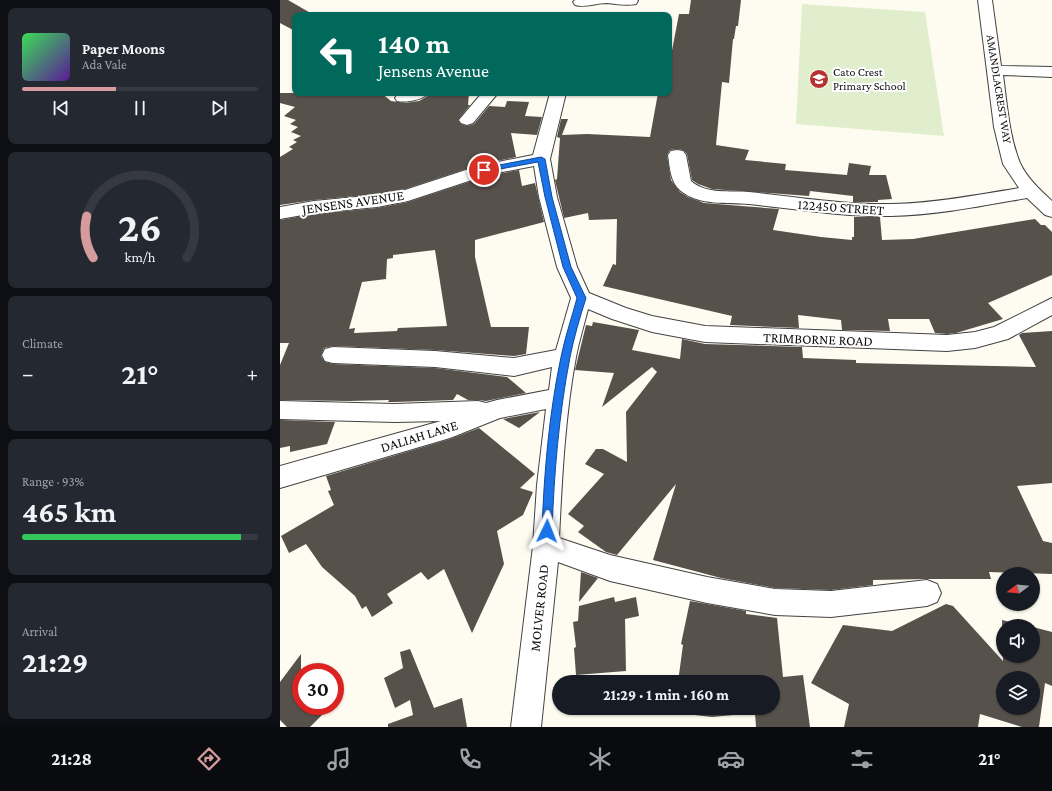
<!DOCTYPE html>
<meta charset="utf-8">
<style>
:root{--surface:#171b24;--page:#242831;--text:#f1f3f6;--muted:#9ea1a6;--line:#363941;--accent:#d69c9d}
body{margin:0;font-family:"Crimson Pro",serif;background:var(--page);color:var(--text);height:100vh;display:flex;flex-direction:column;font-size:15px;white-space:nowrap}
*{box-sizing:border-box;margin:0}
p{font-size:13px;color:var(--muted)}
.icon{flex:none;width:22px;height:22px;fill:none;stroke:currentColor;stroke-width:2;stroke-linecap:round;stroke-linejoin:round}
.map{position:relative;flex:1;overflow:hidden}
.panel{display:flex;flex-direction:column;gap:8px;padding:8px;background:#0d0f14;width:280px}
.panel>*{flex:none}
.hud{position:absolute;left:12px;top:12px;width:380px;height:84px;border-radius:8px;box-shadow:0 1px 3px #0004;background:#00695c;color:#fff;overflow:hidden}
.needle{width:26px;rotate:254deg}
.fabs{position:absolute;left:716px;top:567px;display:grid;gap:8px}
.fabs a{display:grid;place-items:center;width:44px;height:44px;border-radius:50%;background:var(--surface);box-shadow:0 1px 3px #0004;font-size:20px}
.speed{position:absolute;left:12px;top:663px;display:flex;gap:8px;font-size:20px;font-weight:700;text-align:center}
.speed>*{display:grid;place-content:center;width:52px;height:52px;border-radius:50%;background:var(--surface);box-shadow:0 1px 3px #0004;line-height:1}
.speed .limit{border:6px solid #d22;background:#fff;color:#111}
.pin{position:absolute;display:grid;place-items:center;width:34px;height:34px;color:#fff;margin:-17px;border:2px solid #fff;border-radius:50%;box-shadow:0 1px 4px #0007}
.me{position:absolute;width:44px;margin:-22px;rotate:2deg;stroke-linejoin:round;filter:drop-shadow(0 0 3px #0008)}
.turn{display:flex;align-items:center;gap:14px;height:84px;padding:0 20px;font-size:18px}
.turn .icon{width:52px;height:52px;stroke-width:2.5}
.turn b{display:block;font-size:28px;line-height:34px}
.big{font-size:30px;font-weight:700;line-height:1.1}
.panel .card{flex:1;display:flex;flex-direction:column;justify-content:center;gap:6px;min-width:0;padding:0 14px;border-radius:8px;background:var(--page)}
.panel .dial{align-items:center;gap:0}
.dial svg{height:104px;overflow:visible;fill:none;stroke:var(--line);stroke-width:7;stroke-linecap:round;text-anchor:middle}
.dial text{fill:var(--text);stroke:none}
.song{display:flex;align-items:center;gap:12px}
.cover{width:48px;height:48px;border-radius:6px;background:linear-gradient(135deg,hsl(130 70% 55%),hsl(270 70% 35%))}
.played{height:4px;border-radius:2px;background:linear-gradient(90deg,var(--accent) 40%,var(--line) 40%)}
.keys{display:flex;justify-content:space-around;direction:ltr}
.heat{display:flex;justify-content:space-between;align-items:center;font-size:22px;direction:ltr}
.charge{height:6px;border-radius:3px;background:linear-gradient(90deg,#34c759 93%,var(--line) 0)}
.trip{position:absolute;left:272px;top:675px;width:228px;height:40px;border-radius:20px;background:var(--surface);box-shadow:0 1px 3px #0004;font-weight:700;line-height:40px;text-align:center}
.tab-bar{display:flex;height:64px;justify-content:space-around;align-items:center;background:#090b0e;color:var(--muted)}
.tab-bar .icon{width:28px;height:28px}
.tab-bar .active{color:var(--accent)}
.tab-bar b{font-size:18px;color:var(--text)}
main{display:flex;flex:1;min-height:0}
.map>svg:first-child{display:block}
.pitch{fill:#e1eece}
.building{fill:#57514c;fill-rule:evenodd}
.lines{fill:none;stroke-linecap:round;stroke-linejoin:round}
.minor-casing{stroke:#424242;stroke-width:2}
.minor{fill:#fff;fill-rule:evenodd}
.route{fill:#1a73e8;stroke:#114b97}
.labels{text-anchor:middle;stroke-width:4;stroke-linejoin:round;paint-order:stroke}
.far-poi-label{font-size:12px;fill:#0f0f0f;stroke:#fff;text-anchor:start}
.far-street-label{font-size:12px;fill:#0f0f0f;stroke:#fff}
.street-label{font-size:14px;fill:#0f0f0f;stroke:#fff}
</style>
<main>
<section class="panel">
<div class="card">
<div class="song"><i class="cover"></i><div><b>Paper Moons</b><p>Ada Vale</p></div></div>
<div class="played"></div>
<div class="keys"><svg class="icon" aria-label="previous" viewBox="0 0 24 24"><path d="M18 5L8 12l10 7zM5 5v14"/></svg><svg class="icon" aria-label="pause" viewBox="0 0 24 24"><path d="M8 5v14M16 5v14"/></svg><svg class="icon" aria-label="next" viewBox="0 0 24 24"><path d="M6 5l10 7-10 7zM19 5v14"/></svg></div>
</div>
<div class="card dial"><svg viewBox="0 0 100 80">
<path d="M14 69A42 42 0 1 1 86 69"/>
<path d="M14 69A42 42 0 0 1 9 37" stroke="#d69c9d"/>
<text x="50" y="56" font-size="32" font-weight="700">26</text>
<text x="50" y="72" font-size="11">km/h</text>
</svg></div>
<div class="card"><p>Climate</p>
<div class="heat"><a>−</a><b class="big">21°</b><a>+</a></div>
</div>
<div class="card"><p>Range · 93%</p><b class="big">465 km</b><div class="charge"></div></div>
<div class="card"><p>Arrival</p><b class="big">21:29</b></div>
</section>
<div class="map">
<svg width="772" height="727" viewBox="0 0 772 727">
<rect width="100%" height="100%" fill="#fefcf1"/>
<path class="pitch" d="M 522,4 L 645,12 L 664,136 L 516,124 Z"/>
<path class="building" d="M 0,0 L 8,0 L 34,15 L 15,15 L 15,31 L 0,23 Z
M 411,0 L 461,0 L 458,26 L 456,26 L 454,39 L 453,39 L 449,83 L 442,82 L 436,145 L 469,150 L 465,160 L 506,164 L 505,170 L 567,175 L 569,163 L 591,166 L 589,175 L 606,175 L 612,199 L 598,200 L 598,202 L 573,202 L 573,196 L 530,191 L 529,196 L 432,189 L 418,184 L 412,180 L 407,154 L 403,150 L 397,149 L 390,150 L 387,155 L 391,180 L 400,192 L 408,197 L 424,203 L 499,209 L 493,230 L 541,237 L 572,240 L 572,237 L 574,237 L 574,217 L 600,217 L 602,240 L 633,239 L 755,219 L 761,225 L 765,225 L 772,232 L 772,275 L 708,303 L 723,319 L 676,333 L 667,334 L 655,333 L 649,319 L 608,319 L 610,331 L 562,330 L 561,320 L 518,315 L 519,328 L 450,325 L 452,316 L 323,286 L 333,264 L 336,265 L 337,219 L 309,220 L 308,213 L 284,218 L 275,180 L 277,179 L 280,138 L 277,137 L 281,119 L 288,119 L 282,135 L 307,134 L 370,137 L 378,93 L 389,93 L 389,66 L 399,14 L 409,14 Z
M 0,93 L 101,93 L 111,101 L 125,103 L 139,101 L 146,97 L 150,93 L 189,93 L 188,105 L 190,105 L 178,120 L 181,124 L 187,126 L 194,124 L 209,106 L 225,107 L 227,101 L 249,102 L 245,116 L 262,117 L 257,135 L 231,133 L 236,157 L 198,165 L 125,189 L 97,194 L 34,200 L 0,205 L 0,157 L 13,149 L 9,147 L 17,142 L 13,140 L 21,136 L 11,132 L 18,127 L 10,124 L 16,120 L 4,116 L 15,107 L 0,103 Z
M 239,170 L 242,186 L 255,183 L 264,222 L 195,240 L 195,257 L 211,327 L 249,327 L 246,354 L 234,356 L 155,350 L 53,346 L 44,348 L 41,356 L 45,362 L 53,364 L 155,368 L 227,377 L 246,393 L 206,401 L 198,400 L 188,400 L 177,394 L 173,400 L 115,402 L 108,402 L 109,400 L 69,401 L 0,400 L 0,365 L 9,343 L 0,343 L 0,220 L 34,214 L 97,208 L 128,202 L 207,176 ZM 155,250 L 167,326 L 118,328 L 117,331 L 74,333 L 75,328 L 69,329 L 82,282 L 106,279 L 107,259 L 113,258 L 113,255 Z
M 313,322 L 359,330 L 352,350 L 400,359 L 402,339 L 425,344 L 522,347 L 523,358 L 576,360 L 576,363 L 756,367 L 739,335 L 742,333 L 772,331 L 772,483 L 737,486 L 763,541 L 772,543 L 772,574 L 709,572 L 711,579 L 647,579 L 593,580 L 593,585 L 551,590 L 495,588 L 441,578 L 373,560 L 396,484 L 337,555 L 326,552 L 298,532 L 304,526 L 288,514 L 324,474 L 305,464 L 316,449 L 323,449 L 347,462 L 346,412 L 377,372 L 372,367 L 322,407 L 334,373 L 295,370 L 306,325 L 312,326 Z
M 260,412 L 239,428 L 223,419 Z
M 0,420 L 55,422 L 47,444 L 10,452 L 10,446 L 0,448 Z
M 199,428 L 255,474 L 240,488 L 253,492 L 243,515 L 217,531 L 224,564 L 192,633 L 164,569 L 148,580 L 141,572 L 107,594 L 113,603 L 92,617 L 86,606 L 82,609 L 75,596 L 42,567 L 26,544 L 9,553 L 1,536 L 54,505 L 48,491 L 51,490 L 46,476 L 170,439 Z
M 301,572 L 318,578 L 299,602 Z
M 334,597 L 335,602 L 356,597 L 359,616 L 345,619 L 346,671 L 296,675 L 294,648 L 296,647 L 293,622 L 298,621 L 299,606 Z
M 410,601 L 466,611 L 466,614 L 497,618 L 503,677 L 523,675 L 530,727 L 476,727 L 475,713 L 432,717 L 397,713 L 396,708 L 493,708 L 493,682 L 398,682 L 403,645 L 401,644 Z
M 666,604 L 673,606 L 723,661 L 722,620 L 748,626 L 723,626 L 723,656 L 753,656 L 753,627 L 772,632 L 772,686 L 765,683 L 759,727 L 742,727 L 700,714 L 698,727 L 564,727 L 569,704 L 531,683 L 563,625 L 612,631 ZM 723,678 L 753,678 L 753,708 L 723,708 Z
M 130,649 L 154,708 L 182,698 L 187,727 L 108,727 L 108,724 L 133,715 L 130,700 L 115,708 L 104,678 L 123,668 L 120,652 Z
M 21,654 L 21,706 L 51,706 L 30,727 L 7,727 L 0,720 L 0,682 Z"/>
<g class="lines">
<defs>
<path id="minor" d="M 295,0 L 357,0 L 358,1 L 356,4 C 346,6 337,4 327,3 C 316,3 306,8 295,5 L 293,2 Z
M 698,0 L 712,0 L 721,66 L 772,67 L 772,77 L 723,75 C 727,104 729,136 740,163 C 747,178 760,190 772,201 L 772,217 L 765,215 L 747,198 C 702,206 657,215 611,216 C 564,217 516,209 469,204 C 447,202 419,206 401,191 C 390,182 390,168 388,155 L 391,151 L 397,150 L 403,151 L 406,155 L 411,181 C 427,195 450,190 469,192 C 517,197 564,205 612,204 C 655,203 697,195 739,188 L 723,164 L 714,127 Z
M 123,93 L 148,93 C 143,100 126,103 117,101 L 115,98 L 117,95 Z
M 202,93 L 218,93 L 193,123 L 187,125 L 181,123 L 179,120 Z
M 270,93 L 286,93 L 270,159 L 277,197 L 297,267 L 309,293 L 346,308 L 372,316 L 425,326 L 667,335 L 695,332 L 714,327 L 772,298 L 772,315 L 728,339 L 695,348 L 667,351 L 425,342 L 372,332 L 332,319 L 308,309 C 304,325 299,341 296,357 C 285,416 282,478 279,538 L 330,555 L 427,577 L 495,589 L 551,591 L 647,580 L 657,584 L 661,593 L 657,602 L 647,606 L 551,617 L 495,615 L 427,603 L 330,581 L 278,562 L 261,727 L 231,727 L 253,546 L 257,485 L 266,409 L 220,418 L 170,438 L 0,488 L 0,466 L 161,421 L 115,422 L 0,419 L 0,401 L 115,404 L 198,401 L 206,403 L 217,400 L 269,390 L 272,367 L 234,376 L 155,367 L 53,363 L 45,361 L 42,355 L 45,349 L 53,347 L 155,351 L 234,358 L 276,350 L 291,298 L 277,267 L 259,197 L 254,166 L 207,175 L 128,201 L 97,207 L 34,213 L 0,219 L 0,207 L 34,201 L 97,195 L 125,190 L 198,166 L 253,155 Z"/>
</defs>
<use href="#minor" class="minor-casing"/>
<use href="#minor" class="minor"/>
</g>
<path class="route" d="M 261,157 L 265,159 L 272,197 L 291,267 L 306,298 C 300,317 294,337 290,357 C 279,414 274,473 272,531 L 271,534 L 267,536 L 263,534 L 262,531 C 264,473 269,414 281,357 C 285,337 292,317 297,298 L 283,267 L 265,197 L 258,162 L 204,172 L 200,170 L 204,168 Z"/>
<defs>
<symbol id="school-disc" viewBox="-11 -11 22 22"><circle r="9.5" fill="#b63230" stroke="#fff"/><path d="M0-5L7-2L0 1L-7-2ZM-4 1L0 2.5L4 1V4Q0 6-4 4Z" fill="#fff"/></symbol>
</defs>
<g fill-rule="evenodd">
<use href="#school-disc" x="528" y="68" width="22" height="22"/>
</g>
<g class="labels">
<g class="far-poi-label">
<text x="553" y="76">Cato Crest<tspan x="553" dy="14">Primary School</tspan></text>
</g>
<g class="far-street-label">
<text transform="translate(719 89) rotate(81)" y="4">AMANDLACREST WAY</text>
</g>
<g class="street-label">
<text transform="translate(73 202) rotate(-8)" y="5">JENSENS AVENUE</text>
<text transform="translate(561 207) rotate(4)" y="5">122450 STREET</text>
<text transform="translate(538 339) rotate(2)" y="5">TRIMBORNE ROAD</text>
<text transform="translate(139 436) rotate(-17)" y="5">DALIAH LANE</text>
<text transform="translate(259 608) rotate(-84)" y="5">MOLVER ROAD</text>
</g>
</g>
</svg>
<div class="fabs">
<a><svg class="needle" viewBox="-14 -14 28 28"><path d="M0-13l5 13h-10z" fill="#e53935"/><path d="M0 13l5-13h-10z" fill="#9ea1a6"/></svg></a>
<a><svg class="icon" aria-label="sound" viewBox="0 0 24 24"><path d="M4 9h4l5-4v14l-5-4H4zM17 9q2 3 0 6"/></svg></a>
<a><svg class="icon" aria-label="layers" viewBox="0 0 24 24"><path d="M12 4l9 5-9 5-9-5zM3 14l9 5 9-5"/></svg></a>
</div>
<div class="speed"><div class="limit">30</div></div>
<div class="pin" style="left:204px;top:170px;background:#d93025"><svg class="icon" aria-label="arrive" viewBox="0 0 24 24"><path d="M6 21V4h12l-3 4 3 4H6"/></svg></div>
<svg class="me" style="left:267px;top:531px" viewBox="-20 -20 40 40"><path d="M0-17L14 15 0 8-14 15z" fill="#1a73e8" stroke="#fff" stroke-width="4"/></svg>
<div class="trip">21:29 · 1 min · 160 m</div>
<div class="hud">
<div class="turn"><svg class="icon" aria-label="left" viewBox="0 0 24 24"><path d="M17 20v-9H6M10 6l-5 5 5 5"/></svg><div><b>140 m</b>Jensens Avenue</div></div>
</div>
</div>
</main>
<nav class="tab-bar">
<b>21:28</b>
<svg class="icon active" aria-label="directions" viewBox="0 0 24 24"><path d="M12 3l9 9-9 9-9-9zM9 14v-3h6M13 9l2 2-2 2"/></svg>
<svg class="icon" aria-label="music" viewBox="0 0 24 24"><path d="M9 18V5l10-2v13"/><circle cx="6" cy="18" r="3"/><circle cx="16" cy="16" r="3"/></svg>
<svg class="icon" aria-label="phone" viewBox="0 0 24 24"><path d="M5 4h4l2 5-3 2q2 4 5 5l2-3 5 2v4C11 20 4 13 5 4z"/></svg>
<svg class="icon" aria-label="climate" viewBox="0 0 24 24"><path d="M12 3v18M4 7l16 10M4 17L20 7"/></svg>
<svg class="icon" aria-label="car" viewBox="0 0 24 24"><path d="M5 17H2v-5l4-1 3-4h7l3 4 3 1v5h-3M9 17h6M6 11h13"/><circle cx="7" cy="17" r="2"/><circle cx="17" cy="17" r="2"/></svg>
<svg class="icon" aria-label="filters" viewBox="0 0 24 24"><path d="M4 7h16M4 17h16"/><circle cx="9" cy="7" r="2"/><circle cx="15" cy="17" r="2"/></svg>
<b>21°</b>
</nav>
